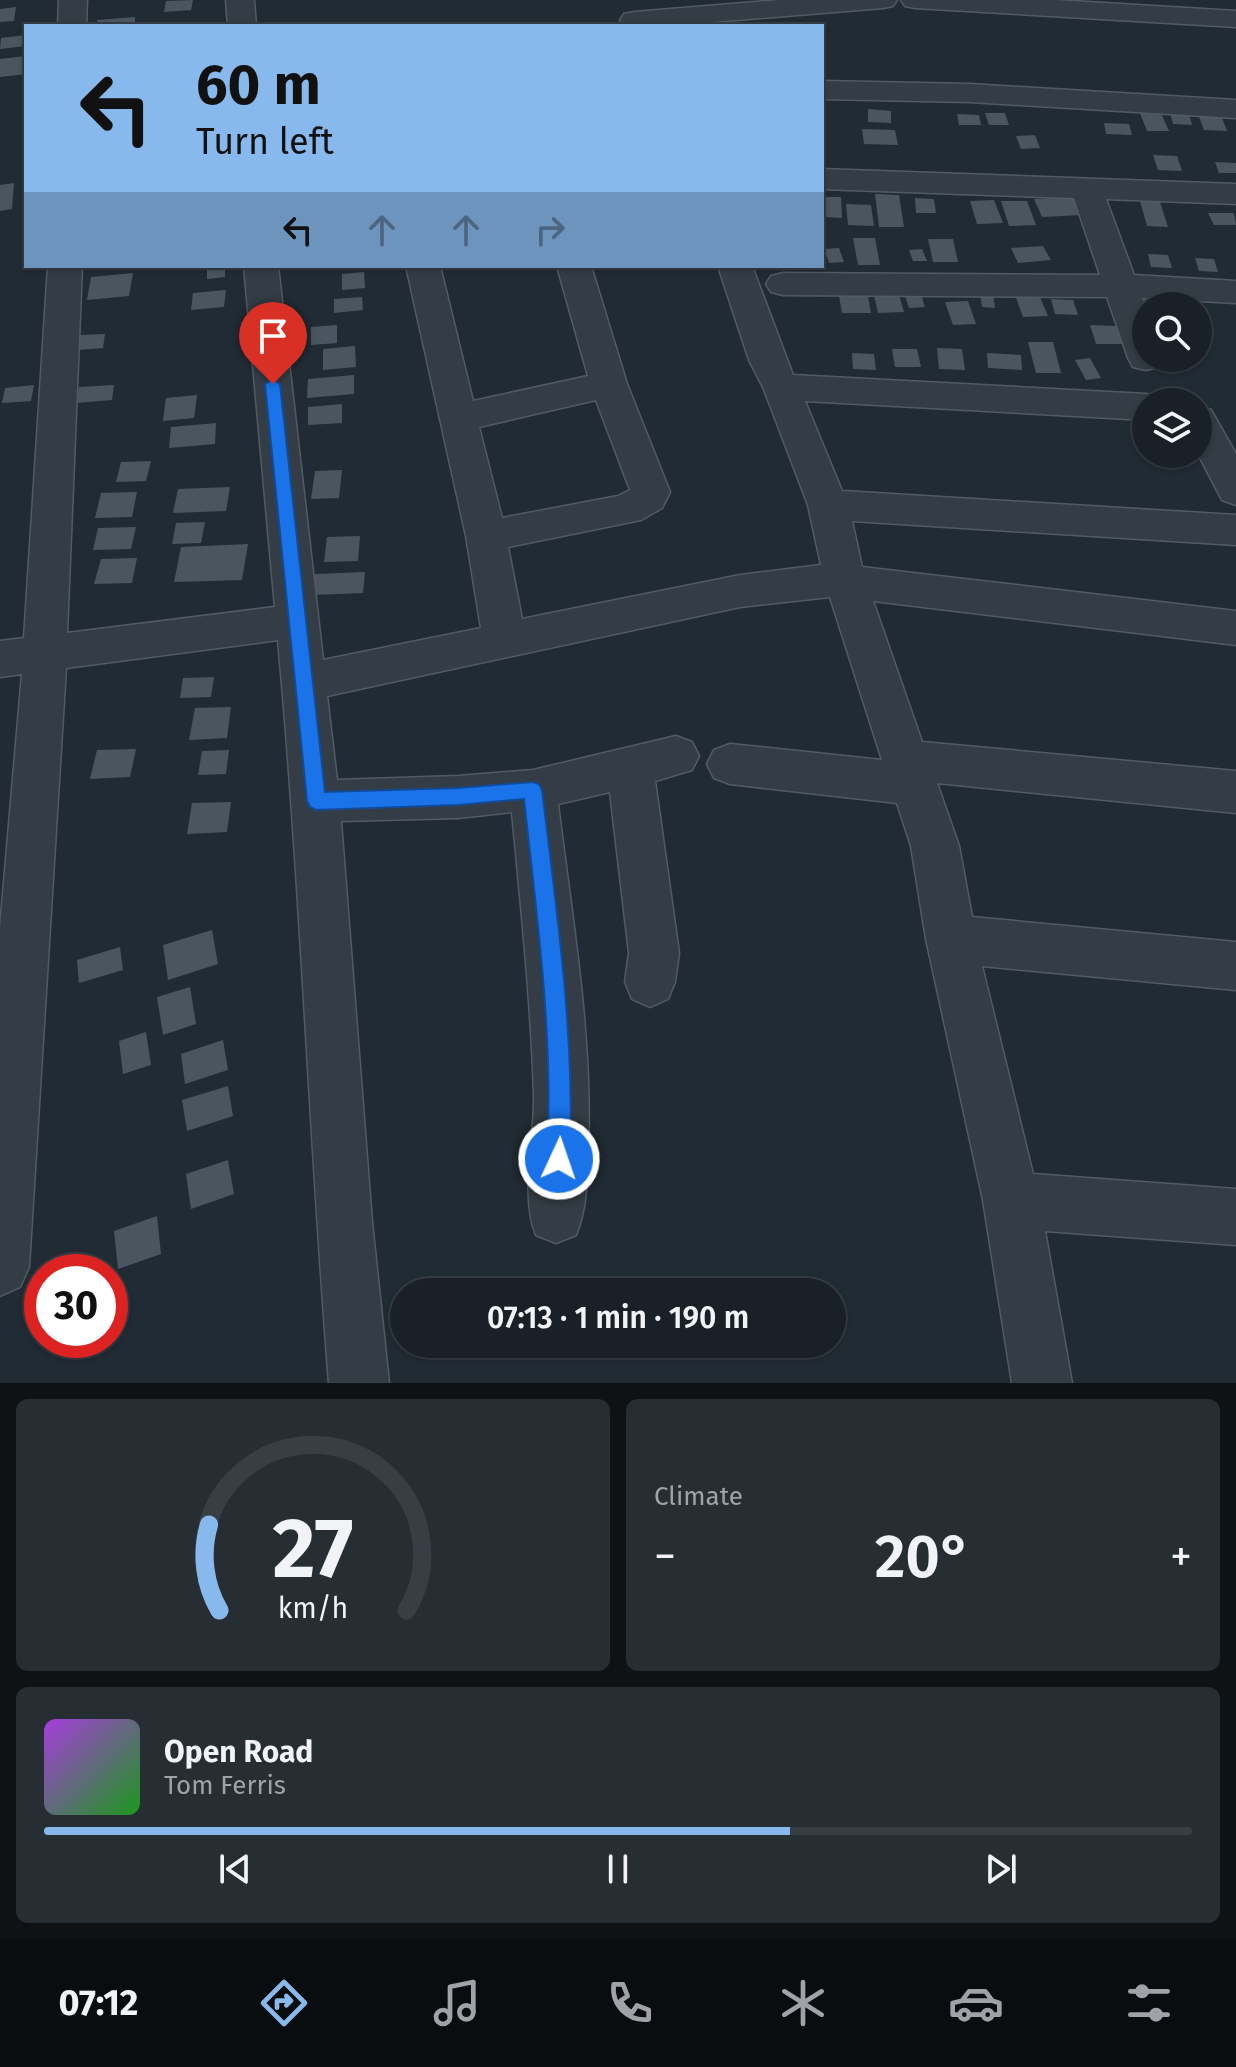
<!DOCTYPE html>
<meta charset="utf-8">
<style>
:root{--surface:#192027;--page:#262d33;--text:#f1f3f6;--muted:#9fa3a7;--line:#373e44;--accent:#88b9ed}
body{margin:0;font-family:"Fira Sans",sans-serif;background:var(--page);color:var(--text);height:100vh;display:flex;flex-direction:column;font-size:30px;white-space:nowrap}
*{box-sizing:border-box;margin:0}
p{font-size:26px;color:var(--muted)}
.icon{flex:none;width:44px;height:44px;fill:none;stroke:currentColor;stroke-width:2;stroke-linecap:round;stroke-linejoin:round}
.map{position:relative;height:1383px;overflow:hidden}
.panel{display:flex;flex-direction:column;gap:16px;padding:16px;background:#0e1215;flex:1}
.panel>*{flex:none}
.guide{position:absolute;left:24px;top:24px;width:800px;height:244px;border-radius:0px;box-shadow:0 2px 6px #0004,0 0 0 2px var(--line);background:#88b9ed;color:#111;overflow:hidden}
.controls{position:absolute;left:1132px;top:292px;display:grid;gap:16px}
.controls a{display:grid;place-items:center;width:80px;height:80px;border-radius:50%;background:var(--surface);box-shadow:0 2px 6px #0004,0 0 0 2px var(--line);font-size:40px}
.speed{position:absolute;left:24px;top:1254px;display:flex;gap:16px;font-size:40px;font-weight:700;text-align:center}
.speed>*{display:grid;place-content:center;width:104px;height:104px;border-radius:50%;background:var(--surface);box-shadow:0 2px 6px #0004,0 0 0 2px var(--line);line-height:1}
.speed .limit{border:12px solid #d22;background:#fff;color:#111}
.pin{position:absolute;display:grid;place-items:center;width:68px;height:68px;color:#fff;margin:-82px -34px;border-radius:50% 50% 50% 0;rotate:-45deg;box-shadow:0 0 8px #0007}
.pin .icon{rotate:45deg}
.me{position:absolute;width:88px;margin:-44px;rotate:3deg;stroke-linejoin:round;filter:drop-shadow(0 0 6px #0008)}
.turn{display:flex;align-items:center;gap:28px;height:168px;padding:0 40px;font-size:36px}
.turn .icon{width:104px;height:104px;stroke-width:2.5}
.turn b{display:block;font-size:56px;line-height:68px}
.lanes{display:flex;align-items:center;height:76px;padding:0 40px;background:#0003;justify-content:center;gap:40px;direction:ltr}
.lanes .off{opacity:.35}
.big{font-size:60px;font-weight:600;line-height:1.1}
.panel .widget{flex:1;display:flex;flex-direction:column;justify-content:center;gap:12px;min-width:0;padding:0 28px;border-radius:12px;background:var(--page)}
.panel .dial{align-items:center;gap:0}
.dial svg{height:208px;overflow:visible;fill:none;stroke:var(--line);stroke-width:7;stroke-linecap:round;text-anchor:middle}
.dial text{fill:var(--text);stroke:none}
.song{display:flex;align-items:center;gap:24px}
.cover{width:96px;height:96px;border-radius:12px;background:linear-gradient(135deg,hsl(280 70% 55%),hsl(120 70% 35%))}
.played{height:8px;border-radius:4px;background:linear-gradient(90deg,var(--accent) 65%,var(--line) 65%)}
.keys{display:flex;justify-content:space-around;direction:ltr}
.heat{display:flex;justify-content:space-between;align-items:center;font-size:44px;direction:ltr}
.panel .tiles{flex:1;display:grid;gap:16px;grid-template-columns:1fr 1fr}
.widget:last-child{grid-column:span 2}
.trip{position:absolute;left:390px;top:1278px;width:456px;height:80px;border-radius:40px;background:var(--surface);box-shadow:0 2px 6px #0004,0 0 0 2px var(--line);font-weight:600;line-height:80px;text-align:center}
.dock{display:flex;height:128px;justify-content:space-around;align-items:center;background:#0a0d10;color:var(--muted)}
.dock .icon{width:56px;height:56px}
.dock .on{color:var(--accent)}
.dock b{font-size:36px;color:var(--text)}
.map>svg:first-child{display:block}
.building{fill:#495660}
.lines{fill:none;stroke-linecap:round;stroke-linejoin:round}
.street-casing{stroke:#525b63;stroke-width:3}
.street{fill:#343d45;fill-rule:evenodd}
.route{fill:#1a73e8;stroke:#114b97;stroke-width:2}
</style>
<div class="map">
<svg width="1236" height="1383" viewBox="0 0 1236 1383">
<rect width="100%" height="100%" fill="#212b34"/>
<path class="building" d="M 193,0 L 191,10 L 164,12 L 166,1 Z
M 16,7 L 14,21 L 0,22 L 0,9 Z
M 135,17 L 135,26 L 97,26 L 97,20 Z
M 26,35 L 26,46 L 0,49 L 1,38 Z
M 26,56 L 26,74 L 0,77 L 0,59 Z
M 868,109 L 891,111 L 891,123 L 868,122 Z
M 985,113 L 1005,113 L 1009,125 L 989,125 Z
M 1140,113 L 1161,113 L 1169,131 L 1147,131 Z
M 1170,113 L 1189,114 L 1192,125 L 1173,124 Z
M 957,114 L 979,115 L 981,125 L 959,125 Z
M 1198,114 L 1221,115 L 1227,131 L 1204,130 Z
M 1104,123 L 1129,124 L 1132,135 L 1106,134 Z
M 862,129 L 895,130 L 898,145 L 864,144 Z
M 1035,135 L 1040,148 L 1021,149 L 1016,136 Z
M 1153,155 L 1177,156 L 1182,171 L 1158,170 Z
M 1215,162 L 1236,163 L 1236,173 L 1219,173 Z
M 14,183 L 12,209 L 0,211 L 0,185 Z
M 875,194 L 899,195 L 904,227 L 879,227 Z
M 824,197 L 841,197 L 842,218 L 825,217 Z
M 1074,197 L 1082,215 L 1042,217 L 1034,199 Z
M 915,198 L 934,199 L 936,213 L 916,213 Z
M 994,200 L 1003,223 L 977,224 L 970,201 Z
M 1001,201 L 1027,201 L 1036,225 L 1009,226 Z
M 1140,201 L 1160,202 L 1168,227 L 1147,226 Z
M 846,204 L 871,205 L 874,226 L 848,225 Z
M 1208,213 L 1234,213 L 1236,225 L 1214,225 Z
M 853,238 L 875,238 L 880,265 L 858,265 Z
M 928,239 L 953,239 L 958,262 L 933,262 Z
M 1043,246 L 1051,260 L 1018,263 L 1011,248 Z
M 839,248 L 844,262 L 829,263 L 824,249 Z
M 922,249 L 927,261 L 913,261 L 909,250 Z
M 1148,254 L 1168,255 L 1172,268 L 1151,267 Z
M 1195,258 L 1214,259 L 1218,272 L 1199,271 Z
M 225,266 L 225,277 L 207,279 L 207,267 Z
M 364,272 L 365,288 L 342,290 L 342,274 Z
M 133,273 L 129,296 L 87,300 L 91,277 Z
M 226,290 L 224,307 L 191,310 L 193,293 Z
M 920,292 L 925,307 L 909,308 L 904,293 Z
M 980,292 L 993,293 L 995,308 L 982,307 Z
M 874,295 L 899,295 L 904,312 L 878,313 Z
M 1015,295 L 1039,295 L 1048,316 L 1023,317 Z
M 839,296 L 868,296 L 871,313 L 842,313 Z
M 362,297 L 363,310 L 334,313 L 334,299 Z
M 1051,299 L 1073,300 L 1078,315 L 1055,314 Z
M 968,301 L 976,324 L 953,325 L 945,302 Z
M 1198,320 L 1203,320 L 1210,342 L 1198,341 Z
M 337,325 L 337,343 L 311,345 L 311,327 Z
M 1090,325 L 1116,326 L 1122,344 L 1096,344 Z
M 105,334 L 103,348 L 78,350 L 80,335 Z
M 1028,342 L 1053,342 L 1061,373 L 1036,373 Z
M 355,346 L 356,367 L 323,370 L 323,349 Z
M 937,348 L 962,349 L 965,370 L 939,369 Z
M 892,349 L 917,349 L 921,367 L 895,367 Z
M 852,353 L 874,354 L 876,370 L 853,369 Z
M 987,353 L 1021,355 L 1022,370 L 988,368 Z
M 1090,358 L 1101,378 L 1086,380 L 1075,360 Z
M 354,375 L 354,394 L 307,398 L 308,379 Z
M 34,385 L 31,401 L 2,403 L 5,388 Z
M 114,385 L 112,400 L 76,403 L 79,387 Z
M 197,395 L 194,418 L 163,421 L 166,398 Z
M 342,404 L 342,423 L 308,425 L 308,407 Z
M 216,423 L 215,444 L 169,448 L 171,427 Z
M 151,461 L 146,481 L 116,482 L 121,462 Z
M 342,470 L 339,498 L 311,499 L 315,471 Z
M 230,487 L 226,511 L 173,513 L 178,489 Z
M 137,492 L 132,517 L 95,518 L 101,493 Z
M 205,522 L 201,543 L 172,544 L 176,523 Z
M 136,527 L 131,549 L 93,550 L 98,528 Z
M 360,536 L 358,561 L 324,562 L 327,537 Z
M 248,544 L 242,580 L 174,582 L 181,547 Z
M 137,558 L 132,583 L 94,584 L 101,559 Z
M 365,572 L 363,593 L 313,595 L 315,574 Z
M 214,677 L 211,697 L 180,698 L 183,678 Z
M 231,707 L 227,738 L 189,740 L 195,708 Z
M 136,749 L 130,777 L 90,779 L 97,750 Z
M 229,750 L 226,774 L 198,775 L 202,751 Z
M 231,802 L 227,832 L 187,834 L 192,803 Z
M 212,930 L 218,964 L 168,980 L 163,945 Z
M 120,947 L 123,970 L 79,983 L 77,960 Z
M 190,987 L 196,1024 L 163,1035 L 157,997 Z
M 146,1032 L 151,1065 L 123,1074 L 119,1041 Z
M 223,1040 L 228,1070 L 185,1084 L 181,1054 Z
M 228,1086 L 233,1116 L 187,1131 L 182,1100 Z
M 228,1160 L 234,1194 L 191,1209 L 186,1174 Z
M 157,1216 L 161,1254 L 118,1269 L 114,1231 Z"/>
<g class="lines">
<defs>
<path id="street" d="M 59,0 L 87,0 L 86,26 L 58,26 Z
M 226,0 L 254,0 L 256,26 L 228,26 Z
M 780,0 L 897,0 L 893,6 L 883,8 L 663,26 L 624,26 L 620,20 L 624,14 L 634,12 Z
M 901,0 L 1055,0 L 1236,11 L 1236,27 L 915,8 L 905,6 Z
M 822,81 L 970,84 L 1236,100 L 1236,118 L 970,102 L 822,99 Z
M 822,169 L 1236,184 L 1236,204 L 1106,199 L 1134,275 L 1236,281 L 1236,303 L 1142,298 L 1146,308 L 1146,358 L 1164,358 L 1159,367 L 1146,370 L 1133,367 L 1128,358 L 1107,297 L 783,295 L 771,292 L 766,284 L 771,276 L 783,273 L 1100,275 L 1074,198 L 822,189 Z
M 48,266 L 82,266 L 67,633 L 275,607 L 244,266 L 278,266 L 323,660 L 481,628 L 466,536 L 406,266 L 440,266 L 473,401 L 588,376 L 557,266 L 591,266 L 627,384 L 670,492 L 662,508 L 641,520 L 508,547 L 522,619 L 740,575 L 821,565 L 808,505 L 763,387 L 749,360 L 718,266 L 752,266 L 793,375 L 1146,394 L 1159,398 L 1162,402 L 1146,402 L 1146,420 L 805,401 L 842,491 L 1236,515 L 1236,545 L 852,521 L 862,567 L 1236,611 L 1236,645 L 873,601 L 922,742 L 1236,771 L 1236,813 L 937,783 L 959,846 L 972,917 L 1236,942 L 1236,990 L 982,966 L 1033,1174 L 1236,1189 L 1236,1245 L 1045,1231 L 1072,1383 L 1012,1383 L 983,1200 L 926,939 L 911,846 L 897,803 L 730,784 L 714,778 L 707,764 L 714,750 L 730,744 L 882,760 L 830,597 L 740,607 L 327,696 L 337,780 L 458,776 L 533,770 L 676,736 L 692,742 L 699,756 L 692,770 L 655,781 L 679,953 L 675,982 L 668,999 L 650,1007 L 632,999 L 625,982 L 629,953 L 610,792 L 558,804 C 572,919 593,1036 588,1151 C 587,1180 587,1208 576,1235 L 556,1243 L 536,1235 C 520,1196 535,1138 534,1095 C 531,1001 521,907 512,812 L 458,818 L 341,821 L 372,1222 L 389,1383 L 329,1383 C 309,1136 301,888 278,640 L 66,668 L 29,1267 L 20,1287 L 0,1296 L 0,928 L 22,674 L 0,677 L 0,641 L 24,638 ZM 596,400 L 630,490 L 618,496 L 502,518 L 479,427 Z
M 1198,406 L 1211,410 L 1236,454 L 1236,505 L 1222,500 L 1198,454 Z"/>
</defs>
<use href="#street" class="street-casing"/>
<use href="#street" class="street"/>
</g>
<path class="route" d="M 273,379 L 280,384 L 325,792 L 458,788 L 533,782 L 539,784 L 542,790 C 557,913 575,1035 570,1159 L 567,1167 L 559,1170 L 551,1167 L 547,1159 C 554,1038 537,919 524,799 L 458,805 L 316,810 L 310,807 L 307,801 L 265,384 Z"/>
</svg>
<div class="controls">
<a><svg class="icon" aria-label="search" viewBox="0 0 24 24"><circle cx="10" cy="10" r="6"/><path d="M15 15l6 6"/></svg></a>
<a><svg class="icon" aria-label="layers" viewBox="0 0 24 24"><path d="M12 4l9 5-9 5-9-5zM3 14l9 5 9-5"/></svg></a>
</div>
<div class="speed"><div class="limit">30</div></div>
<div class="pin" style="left:273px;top:384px;background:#d93025"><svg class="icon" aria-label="arrive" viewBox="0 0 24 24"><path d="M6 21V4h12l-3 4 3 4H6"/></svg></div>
<svg class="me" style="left:559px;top:1159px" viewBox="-20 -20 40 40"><circle r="17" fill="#1a73e8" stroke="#fff" stroke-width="3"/><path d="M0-11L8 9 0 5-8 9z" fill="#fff"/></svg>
<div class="trip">07:13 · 1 min · 190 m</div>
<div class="guide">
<div class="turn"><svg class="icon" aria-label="left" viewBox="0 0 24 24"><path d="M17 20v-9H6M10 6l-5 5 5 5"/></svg><div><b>60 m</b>Turn left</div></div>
<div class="lanes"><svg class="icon" aria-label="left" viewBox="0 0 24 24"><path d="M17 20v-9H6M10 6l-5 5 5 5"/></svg><svg class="icon off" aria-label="ahead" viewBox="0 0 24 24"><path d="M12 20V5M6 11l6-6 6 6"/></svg><svg class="icon off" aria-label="ahead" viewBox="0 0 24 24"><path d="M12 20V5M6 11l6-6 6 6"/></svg><svg class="icon off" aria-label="right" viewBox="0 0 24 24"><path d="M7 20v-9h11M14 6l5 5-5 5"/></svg></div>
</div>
</div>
<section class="panel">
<div class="tiles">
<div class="widget dial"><svg viewBox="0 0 100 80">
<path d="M14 69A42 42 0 1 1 86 69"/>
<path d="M14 69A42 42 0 0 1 10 36" stroke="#88b9ed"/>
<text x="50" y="56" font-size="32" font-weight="700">27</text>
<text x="50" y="72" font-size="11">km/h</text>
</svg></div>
<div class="widget"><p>Climate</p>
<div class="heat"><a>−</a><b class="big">20°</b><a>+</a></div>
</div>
<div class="widget">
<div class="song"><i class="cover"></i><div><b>Open Road</b><p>Tom Ferris</p></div></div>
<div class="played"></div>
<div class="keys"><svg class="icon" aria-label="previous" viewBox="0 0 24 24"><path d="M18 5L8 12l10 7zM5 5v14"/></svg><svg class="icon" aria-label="pause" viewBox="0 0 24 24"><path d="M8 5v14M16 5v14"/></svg><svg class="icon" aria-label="next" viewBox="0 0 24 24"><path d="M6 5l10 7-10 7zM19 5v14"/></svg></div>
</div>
</div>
</section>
<nav class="dock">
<b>07:12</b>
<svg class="icon on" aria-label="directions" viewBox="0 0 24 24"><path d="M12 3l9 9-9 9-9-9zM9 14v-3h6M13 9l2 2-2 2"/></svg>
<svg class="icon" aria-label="music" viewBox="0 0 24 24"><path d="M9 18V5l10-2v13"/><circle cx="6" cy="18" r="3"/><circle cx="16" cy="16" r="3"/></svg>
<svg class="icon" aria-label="phone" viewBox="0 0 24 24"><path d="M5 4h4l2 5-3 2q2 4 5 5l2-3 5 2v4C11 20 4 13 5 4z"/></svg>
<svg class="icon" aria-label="climate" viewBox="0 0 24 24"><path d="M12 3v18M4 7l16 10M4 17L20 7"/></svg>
<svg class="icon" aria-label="car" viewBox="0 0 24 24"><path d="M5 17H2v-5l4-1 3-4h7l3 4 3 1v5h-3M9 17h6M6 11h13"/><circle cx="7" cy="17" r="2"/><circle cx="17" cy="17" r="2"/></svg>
<svg class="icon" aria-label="filters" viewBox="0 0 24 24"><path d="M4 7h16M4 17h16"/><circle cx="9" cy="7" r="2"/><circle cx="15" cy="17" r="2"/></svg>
</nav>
